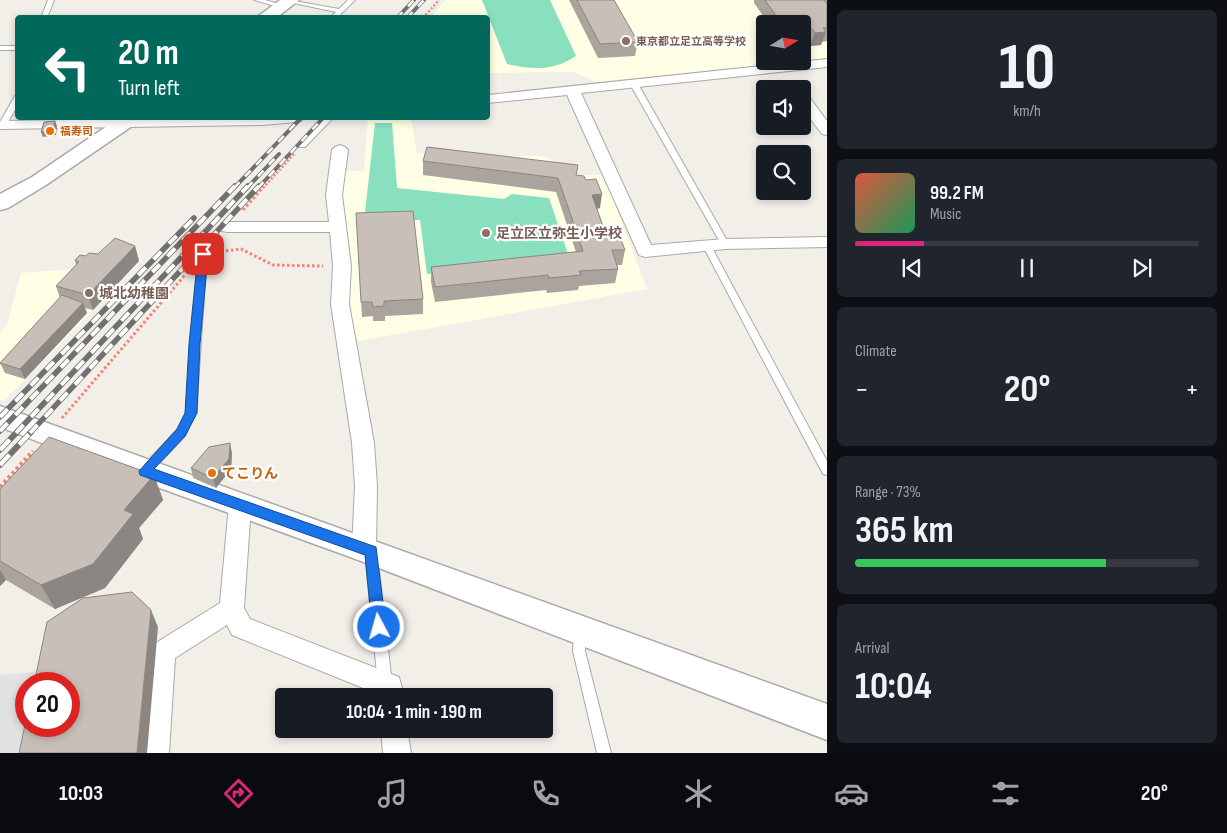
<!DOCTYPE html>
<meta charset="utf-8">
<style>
:root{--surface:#171b24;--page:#20242c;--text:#f1f3f6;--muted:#9ea1a6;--line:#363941;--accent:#db2777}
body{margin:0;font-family:"Sofia Sans Condensed","Noto Sans JP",sans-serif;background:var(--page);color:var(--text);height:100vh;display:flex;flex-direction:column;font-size:19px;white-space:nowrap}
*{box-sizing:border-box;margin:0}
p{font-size:16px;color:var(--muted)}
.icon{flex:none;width:28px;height:28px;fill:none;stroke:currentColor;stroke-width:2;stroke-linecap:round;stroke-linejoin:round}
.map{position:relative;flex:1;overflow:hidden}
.drawer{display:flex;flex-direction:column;gap:10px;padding:10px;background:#0d0f14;width:400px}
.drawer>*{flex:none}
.guide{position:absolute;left:15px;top:15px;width:475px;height:105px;border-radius:5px;box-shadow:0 2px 8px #0003;background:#00695c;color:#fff;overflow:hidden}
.needle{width:32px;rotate:79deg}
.controls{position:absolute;left:756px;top:15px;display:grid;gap:10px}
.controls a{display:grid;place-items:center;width:55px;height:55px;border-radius:5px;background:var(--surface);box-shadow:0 2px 8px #0003;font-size:25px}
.speed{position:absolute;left:15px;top:672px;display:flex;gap:10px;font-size:25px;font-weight:700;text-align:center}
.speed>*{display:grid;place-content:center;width:65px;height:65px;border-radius:50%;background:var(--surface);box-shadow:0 2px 8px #0003;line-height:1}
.speed .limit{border:8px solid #d22;background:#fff;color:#111}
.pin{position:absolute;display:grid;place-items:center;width:42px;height:42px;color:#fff;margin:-21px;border-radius:10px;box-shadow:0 2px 8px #0006}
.me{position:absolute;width:55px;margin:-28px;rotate:354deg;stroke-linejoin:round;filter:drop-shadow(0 0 4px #0008)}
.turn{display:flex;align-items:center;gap:18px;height:105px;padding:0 20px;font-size:22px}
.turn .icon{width:65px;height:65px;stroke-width:2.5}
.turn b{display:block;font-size:35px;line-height:42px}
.big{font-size:38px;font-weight:700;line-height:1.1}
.drawer .card{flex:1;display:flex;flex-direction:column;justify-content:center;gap:8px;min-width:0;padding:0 18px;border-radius:8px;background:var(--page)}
.drawer .dial{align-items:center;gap:0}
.dial b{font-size:65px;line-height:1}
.song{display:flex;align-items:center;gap:15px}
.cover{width:60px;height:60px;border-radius:8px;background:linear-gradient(135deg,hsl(10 70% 55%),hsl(150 70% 35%))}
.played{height:5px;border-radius:2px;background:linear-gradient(90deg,var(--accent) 20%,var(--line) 20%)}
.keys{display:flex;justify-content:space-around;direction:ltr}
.heat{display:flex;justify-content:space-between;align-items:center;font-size:28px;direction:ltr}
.charge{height:8px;border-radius:4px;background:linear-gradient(90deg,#34c759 73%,var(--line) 0)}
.trip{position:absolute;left:275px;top:688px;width:278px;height:50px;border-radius:5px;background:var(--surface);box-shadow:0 2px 8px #0003;font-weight:700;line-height:50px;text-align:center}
.tabs{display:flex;height:80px;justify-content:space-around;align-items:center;background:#090b0e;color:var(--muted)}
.tabs .icon{width:35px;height:35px}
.tabs .active{color:var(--accent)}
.tabs b{font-size:22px;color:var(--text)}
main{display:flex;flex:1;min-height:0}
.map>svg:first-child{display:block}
.education{fill:#ffffe5}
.pitch{fill:#88e0be}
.parking{fill:#e2e2e2}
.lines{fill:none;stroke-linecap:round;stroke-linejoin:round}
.service-casing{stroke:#a9a9a9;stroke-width:2}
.minor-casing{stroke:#a9a9a9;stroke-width:2}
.tertiary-casing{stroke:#a9a9a9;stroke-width:3}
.path-far2{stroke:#fa8072;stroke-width:2.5;stroke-dasharray:2 2;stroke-linecap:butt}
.path-far1{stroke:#fa8072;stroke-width:3;stroke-dasharray:2.5 2.5;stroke-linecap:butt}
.path{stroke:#fa8072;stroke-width:4;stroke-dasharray:3 3;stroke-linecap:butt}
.service{fill:#fff;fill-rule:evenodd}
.minor{fill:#fff;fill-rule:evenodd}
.tertiary{fill:#fff;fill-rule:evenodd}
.rail-far2-casing{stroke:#707070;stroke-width:4}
.rail-far1-casing{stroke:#707070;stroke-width:5.5}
.rail-casing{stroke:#707070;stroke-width:6}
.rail-far2{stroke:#fff;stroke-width:2.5;stroke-dasharray:8;stroke-linecap:butt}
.rail-far1{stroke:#fff;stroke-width:4;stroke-dasharray:11;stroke-linecap:butt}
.rail{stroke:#fff;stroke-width:4.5;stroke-dasharray:14;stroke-linecap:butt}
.wall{fill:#aba49e}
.shaded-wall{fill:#8b8681}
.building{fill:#c7bfb8;stroke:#8b8681}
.route{fill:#1a73e8;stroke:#114b97}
.education-dot{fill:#8d6e63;stroke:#fff;stroke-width:2}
.food-dot{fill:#e8710a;stroke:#fff;stroke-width:2}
.labels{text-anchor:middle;stroke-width:4.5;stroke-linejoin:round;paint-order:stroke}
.far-education-label{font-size:11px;font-weight:bold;fill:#785e54;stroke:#fff;text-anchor:start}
.far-food-label{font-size:11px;font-weight:bold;fill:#c56008;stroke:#fff;text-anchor:start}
.education-label{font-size:14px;font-weight:bold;fill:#785e54;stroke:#fff;text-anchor:start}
.food-label{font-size:14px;font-weight:bold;fill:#c56008;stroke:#fff;text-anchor:start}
</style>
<main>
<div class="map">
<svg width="827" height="753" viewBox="0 0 827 753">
<rect width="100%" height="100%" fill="#f2efe9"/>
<path class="education" d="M 446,0 L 827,0 L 827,58 L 803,61 L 802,24 L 765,24 L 765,61 L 797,61 L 596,82 L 574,72 L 488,73 L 488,18 L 430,18 Z
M 368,118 L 411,118 L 417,153 L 506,161 L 514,156 L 542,156 L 554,161 L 565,170 L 580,175 L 604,175 L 647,289 L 358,341 L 347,305 L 342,196 L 345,171 L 364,171 Z
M 118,250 L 142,260 L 4,401 L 0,400 L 0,332 L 7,325 L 21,273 L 103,267 Z"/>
<path class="pitch" d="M 482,0 L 550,0 L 576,56 C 554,71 532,70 507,64 Z
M 375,123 L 392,123 L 397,188 L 504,199 L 512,194 L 549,198 L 570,260 L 427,274 L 420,220 L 364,221 Z"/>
<path class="parking" d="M 35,672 L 33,684 L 26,684 L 26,717 L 19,753 L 0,753 L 0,675 Z"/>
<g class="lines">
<defs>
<path id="service" d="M 48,0 L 54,0 L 47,18 L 41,18 Z
M 254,0 L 265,0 L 285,6 L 282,8 Z
M 289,0 L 339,9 L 348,0 L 355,0 L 337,18 L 330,18 L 336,12 L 289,2 Z
M 0,46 L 18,46 L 18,50 L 0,50 Z
M 632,83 L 638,84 L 729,244 L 728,246 L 725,247 L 721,244 L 630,84 Z
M 15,96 L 18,96 L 18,105 L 5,127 L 0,127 L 0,122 Z
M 325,118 L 333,118 L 305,147 L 299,147 L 299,143 Z
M 707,243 L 711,246 L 827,461 L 827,475 L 823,474 L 703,246 Z
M 203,251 L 207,254 L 196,413 L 185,436 L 149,474 L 145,475 L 141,474 L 140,471 L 141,468 L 177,430 L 186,413 L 199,254 Z
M 371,548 L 375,549 L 377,553 L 392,684 L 390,688 L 385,690 L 380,688 L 378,684 L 365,553 L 367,549 Z
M 580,625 L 584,627 L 586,631 L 585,651 L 611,753 L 597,753 L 573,651 L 574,631 L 576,627 Z"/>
<path id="minor" d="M 827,59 L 827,67 L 581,93 L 651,245 L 725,239 L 827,237 L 827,247 L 725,249 L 645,257 L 639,255 L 567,95 L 488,103 L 488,95 Z
M 802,93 L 807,94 L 827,121 L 827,135 L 822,134 L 802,108 Z
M 200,118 L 303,118 L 301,121 L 296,122 L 262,125 L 0,129 L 0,121 Z
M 340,145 L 345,147 L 348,150 L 342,195 L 351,266 L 349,304 L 374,443 L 377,486 L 376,549 L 372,556 L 364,559 L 356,556 L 352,549 L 355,486 L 352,443 L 331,304 L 333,266 L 330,232 L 228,232 L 222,231 L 220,227 L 222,223 L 228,222 L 329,222 L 326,195 L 332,150 L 335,147 Z
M 240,496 L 248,498 L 251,505 L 244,608 L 250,619 L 399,677 L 404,696 L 378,696 L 378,694 L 232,635 L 227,625 L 175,658 L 169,753 L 141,753 L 150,652 L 154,644 L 220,603 L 229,505 L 232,498 Z
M 381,729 L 407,729 L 411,753 L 383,753 Z"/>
<path id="tertiary" d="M 280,0 L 299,0 L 276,18 L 256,18 Z
M 119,118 L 141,118 L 138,122 L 46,185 L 8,208 L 0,210 L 0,194 L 32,177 Z
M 0,406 L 827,704 L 827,740 L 353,558 L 135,479 L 0,427 Z"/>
</defs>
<use href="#service" class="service-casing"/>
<use href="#minor" class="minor-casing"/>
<use href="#tertiary" class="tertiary-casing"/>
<path class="path-far2" d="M 423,18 L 439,0
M 263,188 L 294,154"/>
<path class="path-far1" d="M 243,210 L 264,186
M 216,252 L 241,249 L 273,265 L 323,266
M 62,418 L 185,275"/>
<path class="path" d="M 0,487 L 33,451"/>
<use href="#service" class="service"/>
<use href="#minor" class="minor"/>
<use href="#tertiary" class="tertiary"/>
<defs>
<path id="rail-far2" d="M 397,18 L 414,0
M 407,18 L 424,0
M 234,188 L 301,118
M 247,188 L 279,154
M 258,188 L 323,118"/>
<path id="rail-far1" d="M 0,417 L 194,218
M 0,431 L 235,186
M 16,433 L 248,186
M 30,433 L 259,186"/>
<path id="rail" d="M 0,450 L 17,432
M 0,465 L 31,432"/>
</defs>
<use href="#rail-far2" class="rail-far2-casing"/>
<use href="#rail-far1" class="rail-far1-casing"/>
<use href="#rail" class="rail-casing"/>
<use href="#rail-far2" class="rail-far2"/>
<use href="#rail-far1" class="rail-far1"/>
<use href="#rail" class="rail"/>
</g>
<path class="wall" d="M 569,0 L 614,0 L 638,42 L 635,56 L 598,58 Z
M 754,0 L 827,0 L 827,41 L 822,42 L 821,45 L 810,46 L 808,42 L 802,42 L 802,24 L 769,24 L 754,3 Z
M 423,161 L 577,175 L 600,208 L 597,209 L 605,232 L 625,250 L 622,265 L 617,265 L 618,269 L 615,283 L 579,286 L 578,290 L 547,293 L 546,290 L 435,302 L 431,282 L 431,267 L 576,252 L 556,192 L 423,175 Z
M 356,213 L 423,299 L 423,314 L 385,316 L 385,321 L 373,321 L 373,316 L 362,317 Z
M 135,246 L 139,261 L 93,310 L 85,308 L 87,313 L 25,379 L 5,373 L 0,363 L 60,298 L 56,286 L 76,265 L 75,260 L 86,256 L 98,254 Z
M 232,453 L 231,469 L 216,488 L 193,478 L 191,468 Z
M 154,475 L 163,500 L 139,528 L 143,539 L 105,588 L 55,609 L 6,580 L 0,586 L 0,489 Z"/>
<path class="shaded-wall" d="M 826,32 L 821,45 L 810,46 L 815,33 Z
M 55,121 L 57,126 L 56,135 L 43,137 L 41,132 Z
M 602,194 L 600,208 L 589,210 L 592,195 Z
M 135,246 L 139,261 L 93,310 L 88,295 Z
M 83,303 L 87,313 L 25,379 L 20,369 Z
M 230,443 L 232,453 L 231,469 L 216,488 L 213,478 Z
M 154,475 L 163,500 L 139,528 L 143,539 L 105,588 L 55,609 L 41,585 L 124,510 Z
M 0,570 L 6,580 L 0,586 Z
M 151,610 L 158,627 L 147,753 L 137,753 Z"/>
<path class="building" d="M 577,0 L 614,0 L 638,42 L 600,44 Z
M 765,0 L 824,0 L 827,4 L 827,28 L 823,28 L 826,32 L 815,33 L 812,29 L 802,29 L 802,24 L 782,24 Z
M 55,121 L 54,130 L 41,132 L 44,122 Z
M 427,147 L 578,165 L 576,175 L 584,176 L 586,180 L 596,179 L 602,194 L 592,195 L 605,232 L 618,232 L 625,250 L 612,250 L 618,269 L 579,271 L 581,275 L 549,278 L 548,275 L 435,287 L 431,267 L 583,251 L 558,178 L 423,161 Z
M 413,211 L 423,299 L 384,301 L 384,306 L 373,307 L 372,302 L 361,302 L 356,213 Z
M 115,238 L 135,246 L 88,295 L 56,286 L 79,262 L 75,260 L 80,255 L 86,256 L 89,253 L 98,254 Z
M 62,295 L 83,303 L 20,369 L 0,363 Z
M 49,437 L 154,475 L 124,510 L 133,514 L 93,564 L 41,585 L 0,561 L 0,489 Z
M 230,443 L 229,459 L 213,478 L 191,468 L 209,447 Z
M 132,592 L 151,610 L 137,753 L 19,753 L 26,720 L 26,726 L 69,726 L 69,684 L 34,684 L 47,622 L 83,598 Z"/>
<path class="route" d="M 203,251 L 208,254 L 200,344 L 197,413 L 185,436 L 154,469 L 376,547 L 386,627 L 384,632 L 379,634 L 374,632 L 372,627 L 365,555 L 140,475 L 139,471 L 177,429 L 185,413 L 189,344 L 198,254 Z"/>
<g class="education-dot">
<circle cx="626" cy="41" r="5"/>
<circle cx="486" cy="233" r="5"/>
<circle cx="89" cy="293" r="5"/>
</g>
<g class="food-dot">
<circle cx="50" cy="131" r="5"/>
<circle cx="212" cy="473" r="5"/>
</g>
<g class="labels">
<g class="far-education-label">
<text x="636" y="45">東京都立足立高等学校</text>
</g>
<g class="far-food-label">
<text x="60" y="135">福寿司</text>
</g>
<g class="education-label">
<text x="496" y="238">足立区立弥生小学校</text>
<text x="99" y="298">城北幼稚園</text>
</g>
<g class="food-label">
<text x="222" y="478">てこりん</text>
</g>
</g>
</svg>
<div class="controls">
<a><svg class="needle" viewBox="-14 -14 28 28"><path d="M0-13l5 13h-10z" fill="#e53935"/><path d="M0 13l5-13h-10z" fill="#9ea1a6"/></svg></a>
<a><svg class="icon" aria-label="sound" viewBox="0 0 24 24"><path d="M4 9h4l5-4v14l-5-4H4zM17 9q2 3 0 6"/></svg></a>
<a><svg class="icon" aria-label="search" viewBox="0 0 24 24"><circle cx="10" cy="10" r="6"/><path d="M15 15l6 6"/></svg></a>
</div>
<div class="speed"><div class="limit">20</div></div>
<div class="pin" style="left:203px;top:254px;background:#d93025"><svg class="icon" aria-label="arrive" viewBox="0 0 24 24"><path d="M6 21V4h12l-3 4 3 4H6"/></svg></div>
<svg class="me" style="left:379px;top:627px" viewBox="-20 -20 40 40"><circle r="17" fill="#1a73e8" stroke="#fff" stroke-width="3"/><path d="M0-11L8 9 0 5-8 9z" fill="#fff"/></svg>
<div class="trip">10:04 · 1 min · 190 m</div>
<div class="guide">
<div class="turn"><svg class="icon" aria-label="left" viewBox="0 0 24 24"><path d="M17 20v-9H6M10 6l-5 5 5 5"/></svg><div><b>20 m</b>Turn left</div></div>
</div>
</div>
<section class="drawer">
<div class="card dial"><b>10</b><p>km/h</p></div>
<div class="card">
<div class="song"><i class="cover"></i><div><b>99.2 FM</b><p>Music</p></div></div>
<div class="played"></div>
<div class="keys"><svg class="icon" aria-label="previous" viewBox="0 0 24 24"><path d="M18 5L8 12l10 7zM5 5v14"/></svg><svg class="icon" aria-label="pause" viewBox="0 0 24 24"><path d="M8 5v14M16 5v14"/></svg><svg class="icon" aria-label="next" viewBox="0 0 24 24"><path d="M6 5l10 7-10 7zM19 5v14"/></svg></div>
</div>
<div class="card"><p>Climate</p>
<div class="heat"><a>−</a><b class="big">20°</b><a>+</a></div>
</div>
<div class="card"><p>Range · 73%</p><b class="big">365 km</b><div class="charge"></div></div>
<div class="card"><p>Arrival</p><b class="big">10:04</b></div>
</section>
</main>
<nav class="tabs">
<b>10:03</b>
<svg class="icon active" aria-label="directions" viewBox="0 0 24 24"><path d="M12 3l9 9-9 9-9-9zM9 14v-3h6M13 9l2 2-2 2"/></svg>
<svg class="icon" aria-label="music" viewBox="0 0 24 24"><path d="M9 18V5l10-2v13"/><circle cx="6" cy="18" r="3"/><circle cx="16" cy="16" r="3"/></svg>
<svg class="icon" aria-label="phone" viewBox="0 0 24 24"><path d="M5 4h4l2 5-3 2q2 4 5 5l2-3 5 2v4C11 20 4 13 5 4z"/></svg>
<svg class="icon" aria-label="climate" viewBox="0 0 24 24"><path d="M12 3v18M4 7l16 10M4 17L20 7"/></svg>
<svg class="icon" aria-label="car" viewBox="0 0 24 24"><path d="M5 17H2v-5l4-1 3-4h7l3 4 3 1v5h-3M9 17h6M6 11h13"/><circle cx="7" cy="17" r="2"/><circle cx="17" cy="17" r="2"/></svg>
<svg class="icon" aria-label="filters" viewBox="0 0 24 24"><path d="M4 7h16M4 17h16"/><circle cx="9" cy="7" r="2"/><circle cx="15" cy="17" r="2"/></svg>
<b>20°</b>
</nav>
